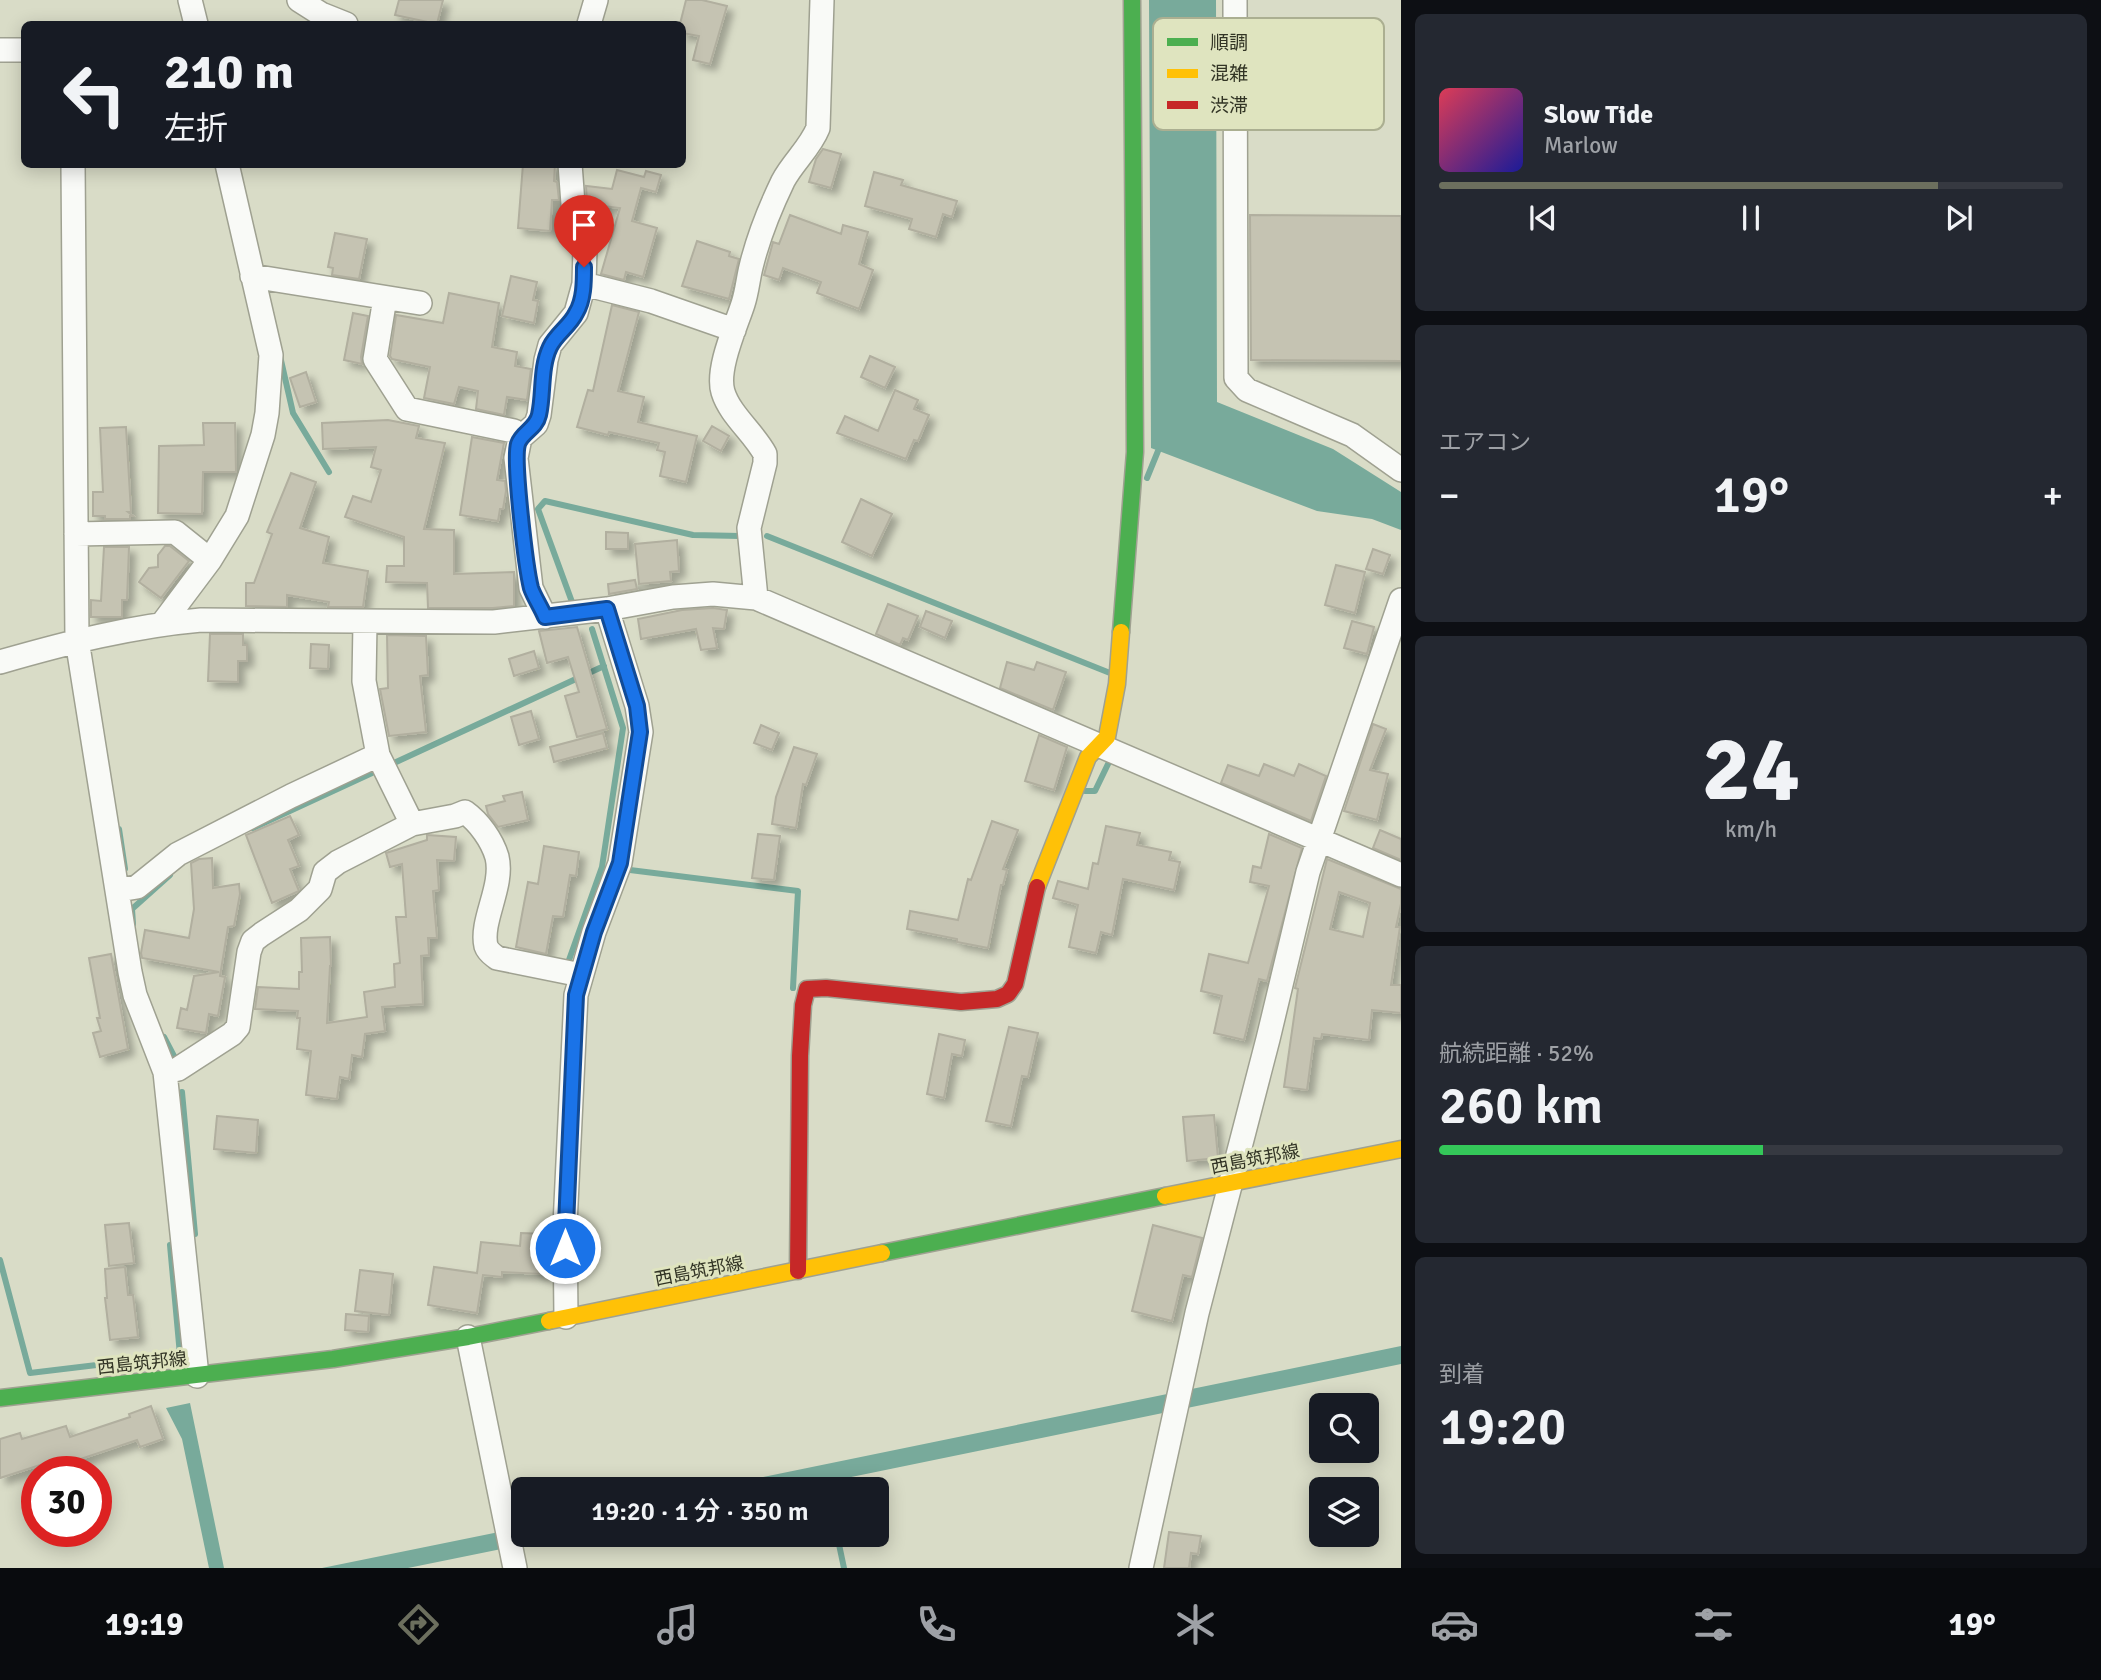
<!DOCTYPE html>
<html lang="ja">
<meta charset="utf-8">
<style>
:root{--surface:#171b24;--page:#242831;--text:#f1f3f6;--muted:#9ea1a6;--line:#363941;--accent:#6c6f5e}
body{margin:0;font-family:Signika,"Noto Sans JP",sans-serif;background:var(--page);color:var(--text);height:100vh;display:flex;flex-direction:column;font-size:26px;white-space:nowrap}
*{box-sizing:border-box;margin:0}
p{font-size:23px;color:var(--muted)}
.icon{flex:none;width:38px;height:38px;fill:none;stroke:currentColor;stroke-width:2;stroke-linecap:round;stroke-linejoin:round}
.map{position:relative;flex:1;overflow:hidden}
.side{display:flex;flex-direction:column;gap:14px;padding:14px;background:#0d0f14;width:700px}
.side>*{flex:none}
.top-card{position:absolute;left:21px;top:21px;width:665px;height:147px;border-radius:10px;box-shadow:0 4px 18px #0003;background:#171b24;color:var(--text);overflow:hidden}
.controls{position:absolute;left:1309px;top:1393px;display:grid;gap:14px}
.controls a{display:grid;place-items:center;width:70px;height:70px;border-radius:10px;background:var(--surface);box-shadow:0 4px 18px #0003;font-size:35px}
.speed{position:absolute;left:21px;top:1456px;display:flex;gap:14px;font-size:35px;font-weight:700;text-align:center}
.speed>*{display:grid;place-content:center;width:91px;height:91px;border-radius:50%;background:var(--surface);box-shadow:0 4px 18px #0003;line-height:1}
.speed .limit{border:10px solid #d22;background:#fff;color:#111}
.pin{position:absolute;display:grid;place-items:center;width:60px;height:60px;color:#fff;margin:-72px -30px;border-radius:50% 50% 50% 0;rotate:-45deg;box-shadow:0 0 7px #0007}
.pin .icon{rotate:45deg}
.me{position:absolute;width:77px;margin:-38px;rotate:0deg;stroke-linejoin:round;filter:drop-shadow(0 0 5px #0008)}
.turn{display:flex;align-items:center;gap:24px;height:147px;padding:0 28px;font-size:32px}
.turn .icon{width:91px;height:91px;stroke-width:2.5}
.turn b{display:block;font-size:49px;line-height:60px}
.big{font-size:52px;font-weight:600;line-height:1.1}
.side .widget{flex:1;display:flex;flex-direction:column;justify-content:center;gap:10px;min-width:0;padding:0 24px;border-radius:10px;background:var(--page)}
.side .dial{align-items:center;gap:0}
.dial b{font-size:91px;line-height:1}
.song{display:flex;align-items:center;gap:21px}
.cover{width:84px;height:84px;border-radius:10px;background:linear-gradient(135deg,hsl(350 70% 55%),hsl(240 70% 35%))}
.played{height:7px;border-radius:4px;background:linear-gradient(90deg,var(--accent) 80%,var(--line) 80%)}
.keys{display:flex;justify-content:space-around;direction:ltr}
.heat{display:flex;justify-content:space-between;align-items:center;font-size:38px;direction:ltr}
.charge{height:10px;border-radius:5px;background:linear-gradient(90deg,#34c759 52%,var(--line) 0)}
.trip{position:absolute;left:511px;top:1477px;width:378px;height:70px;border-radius:10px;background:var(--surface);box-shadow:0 4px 18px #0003;font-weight:600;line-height:70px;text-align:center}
.menu{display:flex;height:112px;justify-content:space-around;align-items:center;background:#090b0e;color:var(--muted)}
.menu .icon{width:49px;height:49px}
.menu .active{color:var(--accent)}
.menu b{font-size:32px;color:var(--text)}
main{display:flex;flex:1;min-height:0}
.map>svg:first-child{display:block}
.water{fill:#78aa9b}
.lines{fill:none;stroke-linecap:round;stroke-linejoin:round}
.stream{stroke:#78aa9b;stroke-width:6}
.building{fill:#c5c3b2;stroke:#b1af9f;stroke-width:2;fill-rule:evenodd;filter:url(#shadow)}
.street-casing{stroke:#9fa191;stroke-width:26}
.fast-casing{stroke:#9fa191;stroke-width:19}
.slow-casing{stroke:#9fa191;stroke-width:19}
.jam-casing{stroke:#9fa191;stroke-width:19}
.street{stroke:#f9faf7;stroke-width:23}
.fast{stroke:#4caf50;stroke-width:16}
.slow{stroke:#ffc107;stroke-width:16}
.jam{stroke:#c62828;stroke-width:16}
.route-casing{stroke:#114b97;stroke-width:18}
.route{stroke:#1a73e8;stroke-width:12}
.labels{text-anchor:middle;stroke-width:6;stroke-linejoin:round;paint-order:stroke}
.street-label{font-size:18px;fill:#323425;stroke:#dfe4bf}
.key{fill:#dfe4bf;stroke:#abaf91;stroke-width:2}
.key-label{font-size:19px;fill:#323425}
</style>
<main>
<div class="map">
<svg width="1401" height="1568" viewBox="0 0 1401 1568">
<defs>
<filter id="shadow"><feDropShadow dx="6" dy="6" stdDeviation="3.5" flood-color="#0004"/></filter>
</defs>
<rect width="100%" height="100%" fill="#d9dcc7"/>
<path class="water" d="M 1149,0 L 1216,0 L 1217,402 L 1333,449 L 1401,492 L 1401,530 L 1372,519 L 1317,511 L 1151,448 Z
M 1401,1346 L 1401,1364 L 827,1482 L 791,1489 L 705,1489 Z
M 190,1403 L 224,1568 L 209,1568 L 182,1439 L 166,1408 Z
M 523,1527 L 523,1535 L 570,1535 L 408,1568 L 322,1568 Z"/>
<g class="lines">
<path class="stream" d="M 280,356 L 293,413 L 329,472
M 1147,478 L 1158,451
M 767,536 L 1110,673
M 572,602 L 538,509 L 545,501 L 693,535 L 740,536
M 394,763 L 604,666
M 1085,791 L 1095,791 L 1109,762
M 253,828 L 372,773
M 119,829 L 125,869
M 630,870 L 798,891 L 793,988
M 133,924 L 132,909 L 170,875
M 569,960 L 602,867 L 623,728 L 592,629
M 164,1037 L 176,1060
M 182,1092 L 195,1234
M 0,1260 L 30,1373 L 180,1355 L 170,1245
M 827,1482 L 829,1489
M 837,1535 L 844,1568"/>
</g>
<path class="building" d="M 399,0 L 443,0 L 437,24 L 395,15 Z
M 686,0 L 702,0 L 727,6 L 710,64 L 693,60 L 699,36 L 682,33 L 682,24 L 680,24 Z
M 823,149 L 841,154 L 831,188 L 809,182 L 816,159 Z
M 523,164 L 555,164 L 554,181 L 557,182 L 559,200 L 552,200 L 550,231 L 518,228 Z
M 617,170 L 644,177 L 646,171 L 661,175 L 656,192 L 641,188 L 632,221 L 657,228 L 643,277 L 626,272 L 624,280 L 601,274 L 620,208 L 587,204 L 586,186 L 612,189 Z
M 874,172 L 903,180 L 901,185 L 957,201 L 952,217 L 943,214 L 936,237 L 909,229 L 912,219 L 865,206 Z
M 790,215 L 841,234 L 843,225 L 868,232 L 859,264 L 873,270 L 859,309 L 817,293 L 821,282 L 783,268 L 779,280 L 764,275 L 773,242 L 779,244 Z
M 1250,215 L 1401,216 L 1401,361 L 1251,360 Z
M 335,233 L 367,239 L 359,279 L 332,275 L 333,268 L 328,267 Z
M 697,241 L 730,252 L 729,256 L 739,259 L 729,299 L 682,286 Z
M 511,276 L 537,282 L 533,300 L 538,301 L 534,323 L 502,316 Z
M 449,293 L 499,303 L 492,347 L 517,352 L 515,366 L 531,369 L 527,400 L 507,397 L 504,415 L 476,409 L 478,391 L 459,387 L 454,404 L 424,398 L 430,367 L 392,359 L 390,356 L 396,315 L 443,323 Z
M 612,305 L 639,312 L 618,391 L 644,397 L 638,422 L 697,436 L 686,482 L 660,476 L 665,452 L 657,450 L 659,443 L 609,432 L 608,435 L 577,427 L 588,390 L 593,391 Z
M 353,313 L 368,316 L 361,357 L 362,364 L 344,360 Z
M 870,356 L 895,367 L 885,388 L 861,377 Z
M 306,372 L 316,402 L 300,407 L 290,378 Z
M 895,390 L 918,400 L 914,409 L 929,415 L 918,441 L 914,440 L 906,459 L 837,433 L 845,416 L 878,431 Z
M 388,420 L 419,426 L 416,438 L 445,443 L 424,529 L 454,530 L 454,574 L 514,572 L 514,606 L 493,608 L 428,608 L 427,583 L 386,582 L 387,566 L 404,566 L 404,537 L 345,517 L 353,496 L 371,502 L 381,470 L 371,467 L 376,447 L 323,449 L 322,423 Z
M 203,423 L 235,423 L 236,472 L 203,472 L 202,514 L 158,513 L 159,446 L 204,445 Z
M 712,426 L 729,436 L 721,451 L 703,441 Z
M 126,427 L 131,512 L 128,512 L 133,516 L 130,516 L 130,519 L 105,519 L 105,516 L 93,516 L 93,492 L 103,492 L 100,428 Z
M 472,437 L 504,443 L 497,480 L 505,481 L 506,491 L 503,509 L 500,509 L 498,521 L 460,515 Z
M 291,473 L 316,482 L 300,528 L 329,537 L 323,563 L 368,571 L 363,607 L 328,607 L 329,602 L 287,595 L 287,607 L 246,606 L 246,583 L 254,583 L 272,534 L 267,532 Z
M 861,499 L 892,514 L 872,556 L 842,542 Z
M 606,532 L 628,533 L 628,549 L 606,549 Z
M 677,540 L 679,571 L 670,572 L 671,581 L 639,584 L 635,544 Z
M 165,546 L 170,546 L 189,561 L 161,598 L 139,582 L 149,568 L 158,567 L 158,555 Z
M 104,547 L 129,547 L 127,600 L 122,600 L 122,617 L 91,617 L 91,600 L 101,601 Z
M 1373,549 L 1390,555 L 1383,574 L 1366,569 Z
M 1336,565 L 1365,572 L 1355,613 L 1325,605 Z
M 635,580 L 637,589 L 609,594 L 608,584 Z
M 888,604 L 918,616 L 908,640 L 903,638 L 900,645 L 876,634 Z
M 713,608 L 727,610 L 724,629 L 713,628 L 717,648 L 701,650 L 696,629 L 641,639 L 638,619 L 682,610 Z
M 926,611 L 952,621 L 945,638 L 920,627 Z
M 1352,621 L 1374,627 L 1367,654 L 1344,648 Z
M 577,627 L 607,729 L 577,737 L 565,696 L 579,692 L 568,657 L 547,663 L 539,631 Z
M 210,634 L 243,634 L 243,645 L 247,645 L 247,661 L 238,661 L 238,682 L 208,681 Z
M 387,635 L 426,636 L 428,675 L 420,676 L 426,732 L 389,736 L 380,689 L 388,688 Z
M 311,644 L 329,645 L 328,669 L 310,668 Z
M 534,651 L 539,668 L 514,676 L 509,659 Z
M 1007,662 L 1034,670 L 1037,662 L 1066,672 L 1053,710 L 1000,688 Z
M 531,711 L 539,739 L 519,745 L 511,717 Z
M 1373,724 L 1386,729 L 1370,770 L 1388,774 L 1377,820 L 1344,811 Z
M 761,725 L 779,733 L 772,750 L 754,743 Z
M 603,733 L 607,748 L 554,762 L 550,747 Z
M 1039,735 L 1067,747 L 1054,790 L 1025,781 Z
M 794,747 L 817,754 L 806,785 L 803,784 L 796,828 L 772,824 L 776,797 Z
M 1264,764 L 1294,776 L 1299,764 L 1326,776 L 1311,821 L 1221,783 L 1228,765 L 1259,776 Z
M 522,792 L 528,820 L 498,827 L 488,814 L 486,806 L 505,801 L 503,796 Z
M 290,816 L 299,835 L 288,840 L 299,866 L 290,869 L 299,891 L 272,903 L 246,835 Z
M 992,821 L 1018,830 L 1003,869 L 1007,870 L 1003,885 L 1001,885 L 988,948 L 957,942 L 957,939 L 907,929 L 910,911 L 958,920 L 968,879 L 971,880 Z
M 1106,826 L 1140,833 L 1137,845 L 1171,852 L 1169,860 L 1180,862 L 1174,890 L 1123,879 L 1112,935 L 1101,932 L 1096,953 L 1069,947 L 1078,905 L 1053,898 L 1058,881 L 1088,889 L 1093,863 L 1098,864 Z
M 1380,830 L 1401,839 L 1401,860 L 1373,848 Z
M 758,834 L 780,836 L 774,880 L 752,878 Z
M 1269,834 L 1302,848 L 1267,981 L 1259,979 L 1244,1040 L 1214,1033 L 1222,996 L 1201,991 L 1209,954 L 1248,963 L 1269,886 L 1250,882 L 1253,866 L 1261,868 Z
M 427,835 L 456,837 L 454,861 L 437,860 L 439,890 L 433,891 L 437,938 L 428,938 L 429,955 L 421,956 L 423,1004 L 382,1007 L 385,1031 L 365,1034 L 362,1057 L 352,1055 L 349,1079 L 340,1077 L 337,1099 L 306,1095 L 311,1051 L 297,1049 L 300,1018 L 297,1018 L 298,1011 L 255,1009 L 258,987 L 299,989 L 299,972 L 302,972 L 301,938 L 330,937 L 331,966 L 330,966 L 327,1023 L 367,1017 L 364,992 L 395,987 L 394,964 L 400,963 L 396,917 L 406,917 L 402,864 L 390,867 L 386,853 L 427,840 Z
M 544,846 L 579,852 L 576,876 L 570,875 L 563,917 L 553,916 L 546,954 L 516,947 L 528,882 L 538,884 Z
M 212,858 L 213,888 L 239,884 L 240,894 L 234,926 L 228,927 L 220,976 L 225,977 L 218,1016 L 209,1014 L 206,1033 L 177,1028 L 181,1008 L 187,1010 L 194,976 L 219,972 L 142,958 L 141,953 L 145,930 L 189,938 L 194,909 L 191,863 L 199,859 Z
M 1327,859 L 1401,889 L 1401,904 L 1396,927 L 1400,927 L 1391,985 L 1401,985 L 1401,1013 L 1372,1010 L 1369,1040 L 1322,1034 L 1321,1039 L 1314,1038 L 1307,1090 L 1284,1087 L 1298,989 L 1295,988 ZM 1339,892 L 1370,903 L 1363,937 L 1330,929 Z
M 111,954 L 128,1049 L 100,1057 L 93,1033 L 101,1031 L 97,1018 L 100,1018 L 89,958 Z
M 1009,1027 L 1038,1033 L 1028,1077 L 1022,1076 L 1011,1126 L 986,1121 Z
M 939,1034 L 965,1040 L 962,1056 L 952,1054 L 944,1098 L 927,1094 Z
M 1214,1115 L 1218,1158 L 1187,1161 L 1183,1117 Z
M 217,1116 L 258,1120 L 256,1153 L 214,1149 Z
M 129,1223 L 134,1263 L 109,1266 L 105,1225 Z
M 1153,1225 L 1202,1238 L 1192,1277 L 1183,1275 L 1172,1321 L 1132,1311 Z
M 521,1233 L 546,1234 L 543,1274 L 502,1272 L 502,1277 L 483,1275 L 477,1313 L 428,1305 L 434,1267 L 477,1273 L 481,1242 L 520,1246 Z
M 125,1267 L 128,1295 L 133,1295 L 138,1337 L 110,1340 L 105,1298 L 107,1298 L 105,1269 Z
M 360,1270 L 393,1274 L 389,1315 L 355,1311 Z
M 346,1314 L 369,1316 L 368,1332 L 345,1330 Z
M 151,1406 L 163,1439 L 140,1447 L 137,1440 L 42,1472 L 40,1465 L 0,1478 L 0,1439 L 20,1433 L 22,1439 L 66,1426 L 70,1437 L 130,1417 L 129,1414 Z
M 1169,1532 L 1201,1536 L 1198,1554 L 1191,1553 L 1189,1568 L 1164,1568 Z"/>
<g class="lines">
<defs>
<path id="street" d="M 190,0 L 196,24
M 299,0 L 321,14 L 346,24
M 1235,0 L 1236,378 L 1247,390 L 1352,435 L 1401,470
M 589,24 L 596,0
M 0,50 L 24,50
M 73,164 L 77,640 L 130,972 L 135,995 L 165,1072 L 197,1376
M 252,276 L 420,303
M 584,284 L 651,301 L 734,330
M 385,298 L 375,359 L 407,409 L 514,431 L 520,438
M 76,534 L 175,532 L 210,560
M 756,598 L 749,528 L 765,463 L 765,454 C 754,433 730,415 723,392 C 716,369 736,326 743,304 C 747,292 748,279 751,267 C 758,238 770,208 783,181 C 793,162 810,148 818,128 L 822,0
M 545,617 L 531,588 L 516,458 L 520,438 L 536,424 L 539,415 L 546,360 L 550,345 L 576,313 L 584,284 L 585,249 L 574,217 L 570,164
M 365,623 L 364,681 L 378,755 L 412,824
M 162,624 L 210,560 L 237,516 L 263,435 L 267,413 L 271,355 L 227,164
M 0,662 C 66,643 132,626 201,620 L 494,622 L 607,609 L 673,597 L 713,594 L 756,598 L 1401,875
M 119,890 L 137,887 L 178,854 L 291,796 L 378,755
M 165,1072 L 178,1069 L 232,1034 L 238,1027 L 249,952 L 253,941 L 262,934 L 299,910 L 320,889 L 325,872 L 338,862 L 412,824 L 455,816 L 465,812 C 479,822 492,840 497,857 C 504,886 480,921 486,946 C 488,952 492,954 497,958 L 581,975
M 566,1317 L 565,1225 L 576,995 L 594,932 L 620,863 L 641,732 L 637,706 L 607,609
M 468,1337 L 515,1568
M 1141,1568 L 1197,1313 L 1268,1039 L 1308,872 L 1401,600"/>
<path id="fast" d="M 1121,632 L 1135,452 L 1132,0
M 882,1253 L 1165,1196
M 0,1398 L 333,1359 L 468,1337 L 549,1321"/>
<path id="slow" d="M 1037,887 L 1088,757 L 1107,737 L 1117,684 L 1121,632
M 1165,1196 L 1401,1149
M 549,1321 L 882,1253"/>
<path id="jam" d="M 798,1271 L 800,1056 L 803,1005 L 807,989 L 826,988 L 961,1002 L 997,999 L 1008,994 L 1015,984 L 1037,887"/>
</defs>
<use href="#street" class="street-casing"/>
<use href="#fast" class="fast-casing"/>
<use href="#slow" class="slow-casing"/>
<use href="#jam" class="jam-casing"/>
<use href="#street" class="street"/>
<use href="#fast" class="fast"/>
<use href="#slow" class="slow"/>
<use href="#jam" class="jam"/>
</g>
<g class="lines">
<defs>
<path id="route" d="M 565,1248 L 576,995 L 594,932 L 620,863 L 640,732 L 637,706 L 607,609 L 545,617 C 541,607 534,597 531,588 C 526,568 513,461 518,444 C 522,432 536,429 539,415 C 544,393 540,368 550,347 C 556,334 570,326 576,313 C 584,300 584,282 584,267"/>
</defs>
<use href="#route" class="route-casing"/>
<use href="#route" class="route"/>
</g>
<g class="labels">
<g class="street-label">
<text transform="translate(1255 1159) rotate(-11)" y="6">西島筑邦線</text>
<text transform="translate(699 1271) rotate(-11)" y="6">西島筑邦線</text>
<text transform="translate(142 1363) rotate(-6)" y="6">西島筑邦線</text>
</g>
</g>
<rect x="1153" y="18" width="231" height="112" rx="10" class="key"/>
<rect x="1167" y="38" width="31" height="8" fill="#4caf50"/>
<rect x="1167" y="69" width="31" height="9" fill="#ffc107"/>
<rect x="1167" y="101" width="31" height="8" fill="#c62828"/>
<g class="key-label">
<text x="1210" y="49">順調</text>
<text x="1210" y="80">混雑</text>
<text x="1210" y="112">渋滞</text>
</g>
</svg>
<div class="controls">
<a><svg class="icon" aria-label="search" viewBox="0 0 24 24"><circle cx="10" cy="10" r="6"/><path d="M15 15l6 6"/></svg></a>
<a><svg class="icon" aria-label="layers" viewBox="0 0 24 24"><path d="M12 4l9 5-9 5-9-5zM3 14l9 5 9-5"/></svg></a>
</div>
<div class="speed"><div class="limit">30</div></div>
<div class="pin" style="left:584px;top:267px;background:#d93025"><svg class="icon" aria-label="arrive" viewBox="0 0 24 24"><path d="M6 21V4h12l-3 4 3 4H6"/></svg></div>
<svg class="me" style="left:565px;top:1248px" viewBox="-20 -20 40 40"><circle r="17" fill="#1a73e8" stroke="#fff" stroke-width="3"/><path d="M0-11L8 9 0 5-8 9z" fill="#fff"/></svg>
<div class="trip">19:20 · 1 分 · 350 m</div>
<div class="top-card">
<div class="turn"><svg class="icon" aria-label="left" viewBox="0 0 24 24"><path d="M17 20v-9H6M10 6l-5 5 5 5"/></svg><div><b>210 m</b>左折</div></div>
</div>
</div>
<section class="side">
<div class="widget">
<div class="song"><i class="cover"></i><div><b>Slow Tide</b><p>Marlow</p></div></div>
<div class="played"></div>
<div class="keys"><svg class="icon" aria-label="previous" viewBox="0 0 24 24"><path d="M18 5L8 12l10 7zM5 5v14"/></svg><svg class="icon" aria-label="pause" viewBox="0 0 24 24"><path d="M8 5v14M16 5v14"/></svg><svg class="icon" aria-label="next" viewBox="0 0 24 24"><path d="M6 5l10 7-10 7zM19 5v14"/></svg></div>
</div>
<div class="widget"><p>エアコン</p>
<div class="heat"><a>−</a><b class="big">19°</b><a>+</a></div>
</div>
<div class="widget dial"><b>24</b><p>km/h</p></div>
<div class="widget"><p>航続距離 · 52%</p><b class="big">260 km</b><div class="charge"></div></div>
<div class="widget"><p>到着</p><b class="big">19:20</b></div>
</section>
</main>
<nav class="menu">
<b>19:19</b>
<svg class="icon active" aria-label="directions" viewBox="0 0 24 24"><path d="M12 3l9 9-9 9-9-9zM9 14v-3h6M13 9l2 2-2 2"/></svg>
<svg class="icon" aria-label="music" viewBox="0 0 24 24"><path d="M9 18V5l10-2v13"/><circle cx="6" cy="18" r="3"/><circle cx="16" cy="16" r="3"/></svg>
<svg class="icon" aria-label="phone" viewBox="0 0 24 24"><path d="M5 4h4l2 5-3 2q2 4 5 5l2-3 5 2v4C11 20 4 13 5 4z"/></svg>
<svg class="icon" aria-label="climate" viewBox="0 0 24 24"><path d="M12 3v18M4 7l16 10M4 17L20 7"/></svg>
<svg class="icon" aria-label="car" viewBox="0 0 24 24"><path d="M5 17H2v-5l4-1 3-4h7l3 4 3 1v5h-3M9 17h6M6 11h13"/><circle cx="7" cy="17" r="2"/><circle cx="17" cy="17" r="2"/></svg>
<svg class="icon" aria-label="filters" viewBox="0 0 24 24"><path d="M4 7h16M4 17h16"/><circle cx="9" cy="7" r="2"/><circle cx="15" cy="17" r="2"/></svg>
<b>19°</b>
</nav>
